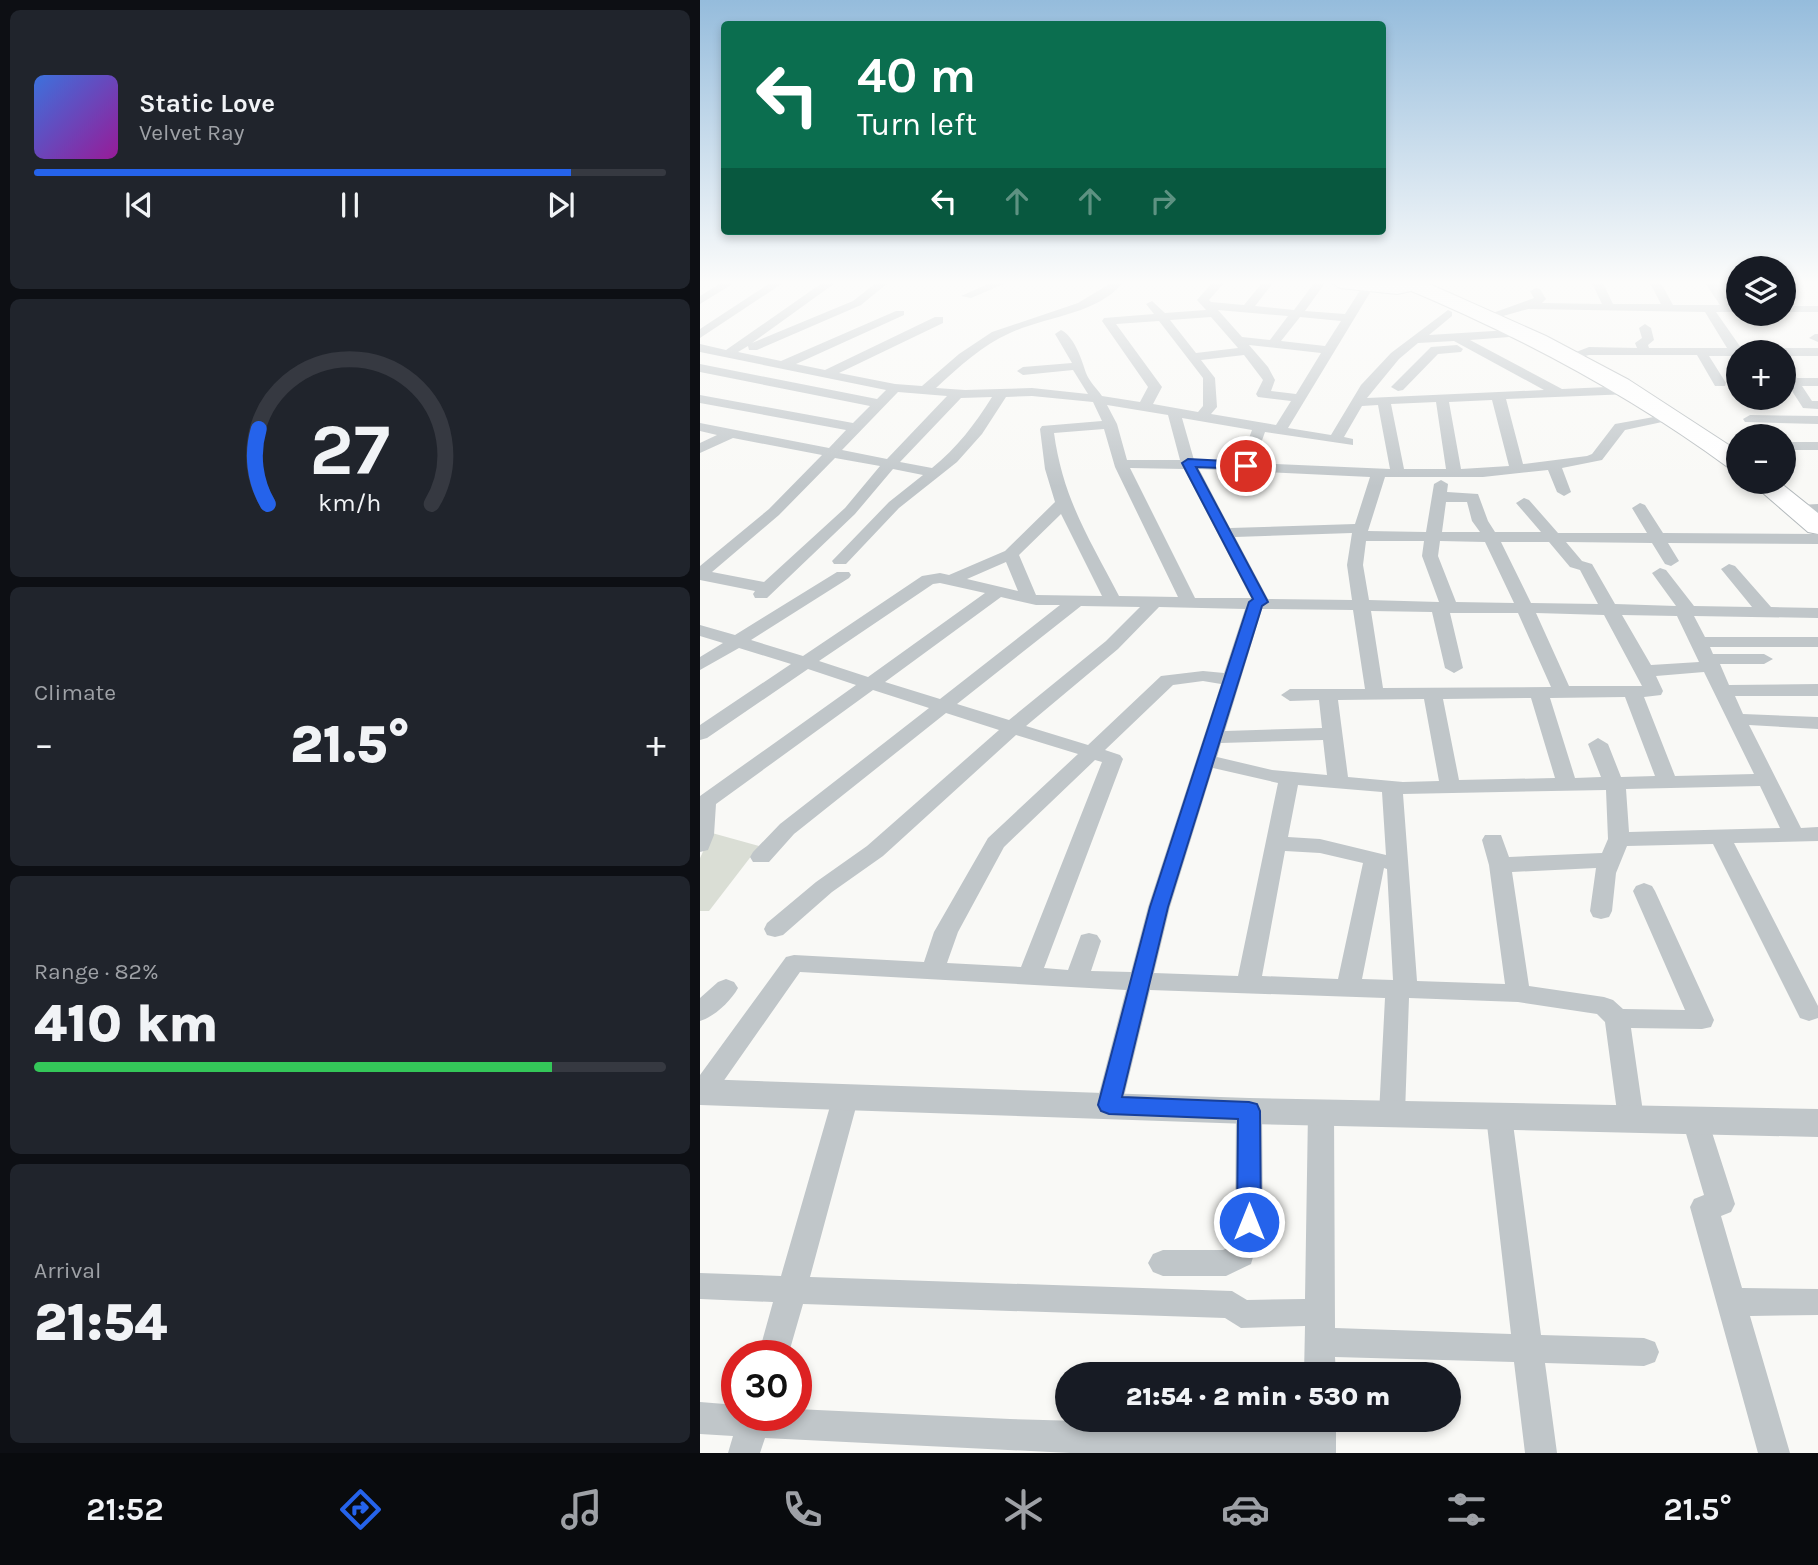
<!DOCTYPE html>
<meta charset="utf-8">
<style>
:root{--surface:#171b24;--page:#20242c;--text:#f1f3f6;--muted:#9ea1a6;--line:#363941;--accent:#2563eb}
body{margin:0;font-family:Karla,sans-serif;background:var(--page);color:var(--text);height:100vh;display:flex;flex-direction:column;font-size:26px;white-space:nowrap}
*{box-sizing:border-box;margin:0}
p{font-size:23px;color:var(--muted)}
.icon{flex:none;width:38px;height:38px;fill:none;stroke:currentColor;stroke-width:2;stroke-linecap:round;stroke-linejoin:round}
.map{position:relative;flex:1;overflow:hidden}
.side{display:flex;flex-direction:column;gap:10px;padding:10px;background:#0d0f14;width:700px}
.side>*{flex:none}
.guide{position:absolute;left:21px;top:21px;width:665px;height:214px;border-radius:7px;box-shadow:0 4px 10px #0003;background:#0b6e4f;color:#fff;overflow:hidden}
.fabs{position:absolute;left:1026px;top:256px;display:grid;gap:14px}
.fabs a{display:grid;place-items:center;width:70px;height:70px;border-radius:50%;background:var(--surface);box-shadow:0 4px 10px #0003;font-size:35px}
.speed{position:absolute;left:21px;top:1340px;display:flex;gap:14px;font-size:35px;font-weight:700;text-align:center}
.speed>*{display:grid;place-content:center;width:91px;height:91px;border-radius:50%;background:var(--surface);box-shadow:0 4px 10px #0003;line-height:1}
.speed .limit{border:10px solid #d22;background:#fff;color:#111}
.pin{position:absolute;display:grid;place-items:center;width:60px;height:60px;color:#fff;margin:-30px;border:4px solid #fff;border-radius:50%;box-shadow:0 2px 7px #0007}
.me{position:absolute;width:77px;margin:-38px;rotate:0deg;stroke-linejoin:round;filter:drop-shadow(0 0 5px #0008)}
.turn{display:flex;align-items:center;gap:24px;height:147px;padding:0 21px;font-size:32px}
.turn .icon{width:91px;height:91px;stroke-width:2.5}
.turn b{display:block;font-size:49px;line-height:60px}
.lanes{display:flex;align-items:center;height:66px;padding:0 21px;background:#0003;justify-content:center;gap:35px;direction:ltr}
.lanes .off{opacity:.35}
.big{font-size:52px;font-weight:800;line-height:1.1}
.side .tile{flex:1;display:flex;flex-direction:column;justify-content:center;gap:10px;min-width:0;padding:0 24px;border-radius:10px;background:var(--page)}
.side .dial{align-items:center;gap:0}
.dial svg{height:182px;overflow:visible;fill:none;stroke:var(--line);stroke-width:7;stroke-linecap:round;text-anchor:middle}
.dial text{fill:var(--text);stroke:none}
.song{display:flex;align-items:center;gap:21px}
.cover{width:84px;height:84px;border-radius:10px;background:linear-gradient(135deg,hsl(220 70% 55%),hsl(300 70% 35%))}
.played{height:7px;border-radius:4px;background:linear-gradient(90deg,var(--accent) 85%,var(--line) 85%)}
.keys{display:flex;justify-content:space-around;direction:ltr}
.heat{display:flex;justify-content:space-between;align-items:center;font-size:38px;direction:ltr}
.charge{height:10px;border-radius:5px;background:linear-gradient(90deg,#34c759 82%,var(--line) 0)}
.trip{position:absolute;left:355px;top:1362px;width:406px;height:70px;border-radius:35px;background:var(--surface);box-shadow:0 4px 10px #0003;font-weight:800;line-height:70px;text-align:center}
.dock{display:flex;height:112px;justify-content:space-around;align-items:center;background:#090b0e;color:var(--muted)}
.dock .icon{width:49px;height:49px}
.dock .on{color:var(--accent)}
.dock b{font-size:32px;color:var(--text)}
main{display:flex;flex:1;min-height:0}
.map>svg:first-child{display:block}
.green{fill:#daded5}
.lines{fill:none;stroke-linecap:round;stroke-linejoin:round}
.secondary-casing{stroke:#b2babe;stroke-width:2}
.trunk-casing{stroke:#b3b9bc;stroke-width:2}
.minor{fill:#c0c6c9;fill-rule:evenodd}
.tertiary{fill:#c0c6c9;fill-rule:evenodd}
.secondary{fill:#fff;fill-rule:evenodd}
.trunk{fill:#fff;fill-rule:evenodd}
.route{fill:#2563eb;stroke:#184099;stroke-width:2}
</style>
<main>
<section class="side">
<div class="tile">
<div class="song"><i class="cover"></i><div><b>Static Love</b><p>Velvet Ray</p></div></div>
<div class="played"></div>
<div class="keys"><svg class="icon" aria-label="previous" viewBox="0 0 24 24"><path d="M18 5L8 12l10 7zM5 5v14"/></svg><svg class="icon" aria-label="pause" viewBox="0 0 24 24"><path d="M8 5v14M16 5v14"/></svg><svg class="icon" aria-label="next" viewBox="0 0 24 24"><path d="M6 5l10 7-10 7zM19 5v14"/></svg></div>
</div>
<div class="tile dial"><svg viewBox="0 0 100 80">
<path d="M14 69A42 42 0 1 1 86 69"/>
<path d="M14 69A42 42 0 0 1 10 36" stroke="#2563eb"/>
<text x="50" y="56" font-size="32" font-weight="700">27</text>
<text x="50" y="72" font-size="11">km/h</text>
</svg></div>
<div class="tile"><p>Climate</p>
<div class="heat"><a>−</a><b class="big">21.5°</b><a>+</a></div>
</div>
<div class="tile"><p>Range · 82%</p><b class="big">410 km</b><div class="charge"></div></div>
<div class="tile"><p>Arrival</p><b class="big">21:54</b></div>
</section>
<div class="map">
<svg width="1118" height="1453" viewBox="0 0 1118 1453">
<rect width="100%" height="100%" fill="#f9f9f6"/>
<path class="green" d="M 12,833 L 59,846 L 9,911 L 0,911 L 0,858 Z"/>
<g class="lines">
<defs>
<path id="secondary" d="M 632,283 L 721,283 L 723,286 L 721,289 L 697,294 L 640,288 Z"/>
<path id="trunk" d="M 700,283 L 727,283 L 846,336 L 929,380 L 1038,451 L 1038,470 L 1029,468 C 927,393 819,336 702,287 Z
M 1049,481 L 1078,481 L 1118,513 L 1118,534 L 1108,532 Z"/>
</defs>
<use href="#secondary" class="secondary-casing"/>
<use href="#trunk" class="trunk-casing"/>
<path class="minor" d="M 21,283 L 34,283 L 0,304 L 0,296 Z
M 70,283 L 83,283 L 0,338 L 0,329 Z
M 122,283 L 135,283 L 52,343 L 153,301 L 176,283 L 188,283 L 161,305 L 57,350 L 49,350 L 48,346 L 38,352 L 81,361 L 196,311 L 204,311 L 204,315 L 96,364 L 125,370 L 235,317 L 243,317 L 243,323 L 139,373 L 195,384 L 222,386 L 259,354 L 292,332 L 378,303 L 411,283 L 423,283 C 395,315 347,316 310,333 C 282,345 259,367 236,388 L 265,390 L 332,388 L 388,394 L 373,370 L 323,375 L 317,371 L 323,367 L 372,363 L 355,334 L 361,330 C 374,336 382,360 386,373 C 389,381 397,389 402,396 L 440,402 L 448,387 L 402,321 L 404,318 L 454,314 L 446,304 L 452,301 L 465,313 L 506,310 L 497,300 L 512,283 L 524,283 L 509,300 L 511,302 L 544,305 L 562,283 L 573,283 L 555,306 L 594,310 L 614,283 L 625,283 L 605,311 L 645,314 L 664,284 L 671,283 L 674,286 L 588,428 L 631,435 L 661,385 L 691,353 L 748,310 L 752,312 L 752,316 L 729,335 L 826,329 L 826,335 L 822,336 L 770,340 L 862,389 L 930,386 L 937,390 L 930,394 L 806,399 L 823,464 L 887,456 L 892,454 L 915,424 L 976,413 L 976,419 L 925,430 L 902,460 L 862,468 L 871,492 L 864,496 L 857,492 L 848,470 L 783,477 L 685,477 L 668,531 L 726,532 L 734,484 L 741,480 L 748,484 L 747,492 L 778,494 L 788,521 L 795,532 L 841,532 L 816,503 L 824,498 L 829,500 L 858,533 L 947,533 L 932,508 L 940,503 L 945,505 L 963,533 L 1118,534 L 1118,544 L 968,543 L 979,561 L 971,566 L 965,564 L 952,543 L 866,542 L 882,561 L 892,564 L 915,604 L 976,606 L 952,573 L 960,568 L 966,570 L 994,606 L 1052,607 L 1021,569 L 1029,564 L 1035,566 L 1071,607 L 1118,608 L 1118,618 L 994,616 L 1005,637 L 1118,637 L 1118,647 L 1010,647 L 1013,654 L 1064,654 L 1073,659 L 1064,664 L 1020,664 L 1029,685 L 1118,684 L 1118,696 L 1035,696 L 1043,714 L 1118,717 L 1118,729 L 1049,725 L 1101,828 L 1118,827 L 1118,841 L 1034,843 L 1118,1006 L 1118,1018 L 1109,1021 L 1100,1018 L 1013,844 L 927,846 L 916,873 L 912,911 L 909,917 L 901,919 L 893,917 L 890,911 L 896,868 L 812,872 L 829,986 L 904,997 L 913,1000 L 923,1009 L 985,1010 L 933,891 L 936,886 L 944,883 L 952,886 L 955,891 L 1014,1020 L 1011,1027 L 1002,1029 L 931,1028 L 944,1119 L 940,1127 L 931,1130 L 922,1127 L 918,1119 L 905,1022 L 897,1014 L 818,1002 L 709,998 L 705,1114 L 701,1121 L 692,1125 L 683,1121 L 679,1114 L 685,998 L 450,990 L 422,1105 L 418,1112 L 409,1115 L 400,1112 L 396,1105 L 426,990 L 100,972 L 11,1099 L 0,1102 L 0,1075 L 86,957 L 94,955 L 224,962 L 234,932 L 288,838 L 378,754 L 316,735 L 183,856 L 132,892 L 83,935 L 75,937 L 67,935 L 64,929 L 67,923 L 116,882 L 167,846 L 299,730 L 246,713 L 94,834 L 69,862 L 53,862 L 50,857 L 53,852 L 80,824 L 229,708 L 173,690 L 16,804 L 14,835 L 8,850 L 0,852 L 0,796 L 156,685 L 108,669 L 7,738 L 0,740 L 0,725 L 91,664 L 39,648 L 0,670 L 0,657 L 23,643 L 0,636 L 0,625 L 35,635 L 137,572 L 149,572 L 151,575 L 149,578 L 51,640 L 103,656 L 222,576 L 240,573 L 249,575 L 305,551 L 355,502 L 345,469 L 340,429 L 342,426 L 402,421 L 393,402 L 332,396 L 306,397 L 282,434 L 257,462 L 199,508 L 146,564 L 134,564 L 132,561 L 189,502 L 223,475 L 193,469 L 155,514 L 67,598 L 55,598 L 53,594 L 55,591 L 0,580 L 0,566 L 69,509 L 122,455 L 33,438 L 0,453 L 0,443 L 17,435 L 0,431 L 0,423 L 129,448 L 146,430 L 0,403 L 0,395 L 153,423 L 170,406 L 0,372 L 0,364 L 177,399 L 186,390 L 0,352 L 0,344 L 26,350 ZM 518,310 L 588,316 L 570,340 L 542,337 ZM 511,317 L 538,348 L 496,353 L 470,320 ZM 600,317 L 641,321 L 625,346 L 581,341 ZM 459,321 L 503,378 L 503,406 L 498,412 L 453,404 L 462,387 L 416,324 ZM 754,341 L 844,390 L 667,398 L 699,359 L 718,343 ZM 549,345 L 621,353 L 596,394 L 571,391 L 575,380 L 568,367 ZM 544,355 L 563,380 L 556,394 L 558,397 L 591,401 L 576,425 L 511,414 L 517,407 L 515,378 L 501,360 ZM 198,392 L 247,396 L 187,459 L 142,450 ZM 292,397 C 275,424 257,448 232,468 L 200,462 L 261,398 ZM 792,400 L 809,466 L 761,469 L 749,402 ZM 736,402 L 746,469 L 704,469 L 691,404 ZM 407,405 L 468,415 L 480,460 L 427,460 L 417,424 ZM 678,405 L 690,469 L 554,463 L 565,432 L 653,445 L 653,439 L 644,437 L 662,406 ZM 482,418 L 552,430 L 540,462 L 494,460 ZM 404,429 L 415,467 L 478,597 L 419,596 C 389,538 363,499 354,433 ZM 135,458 L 180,466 L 145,508 L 64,582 L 12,572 L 79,515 ZM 430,468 L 484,469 L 551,598 L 495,598 ZM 499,469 L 670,477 L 655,524 L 530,528 ZM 746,502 L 767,502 L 772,521 L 780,532 L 742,532 ZM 361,514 L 402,596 L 336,595 L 319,555 ZM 652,533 L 647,565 L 652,600 L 568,599 L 535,537 ZM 666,541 L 724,541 L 722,556 L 739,602 L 669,600 L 663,565 ZM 740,541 L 785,542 L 814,603 L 756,602 L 738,556 ZM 801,542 L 849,542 L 870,567 L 880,570 L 898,604 L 831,603 ZM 306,562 L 318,591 L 267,579 ZM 240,583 L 285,593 L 168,677 L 119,661 L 233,584 ZM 301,597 L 336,605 L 360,605 L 240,699 L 185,682 ZM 381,606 L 440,607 L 406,641 L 309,720 L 257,704 ZM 459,607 L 545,609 L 524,673 L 503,671 L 461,676 L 388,745 L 326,726 L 418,649 ZM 562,609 L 653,610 L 665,689 L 590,689 L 581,695 L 590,701 L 619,700 L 622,728 L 525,731 ZM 671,611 L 732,612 L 745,668 L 754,673 L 763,668 L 750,613 L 818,613 L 851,687 L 683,688 ZM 836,613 L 904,615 L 942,686 L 869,686 ZM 922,615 L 977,616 L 999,662 L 951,665 ZM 1004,672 L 1054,774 L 975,776 L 944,697 L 961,695 L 963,691 L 956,676 ZM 503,681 L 521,684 L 448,907 L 431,972 L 391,971 L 401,941 L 397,935 L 389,933 L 381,935 L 368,970 L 344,968 L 423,759 L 420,755 L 405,750 L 473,685 ZM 925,697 L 955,776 L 921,777 L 908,744 L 898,738 L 888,744 L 901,777 L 875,778 L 850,698 ZM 831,698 L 855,778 L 759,780 L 743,699 ZM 724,699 L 739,781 L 703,782 L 648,777 L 638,700 ZM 623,740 L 627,775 L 572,770 L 517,757 L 521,743 ZM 395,760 L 402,762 L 321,967 L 247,963 L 258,932 L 304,847 ZM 513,768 L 578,783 L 538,976 L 454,973 L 470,907 ZM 598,785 L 682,792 L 686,855 L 620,839 L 588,837 ZM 1060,786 L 1080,828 L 929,832 L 926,789 ZM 906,790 L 908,839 L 902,853 L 809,857 L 801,835 L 785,835 L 782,840 L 789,865 L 805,984 L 717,981 L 703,794 ZM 585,851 L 620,853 L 663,863 L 638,979 L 562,976 ZM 684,868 L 687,869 L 693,980 L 662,979 Z
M 290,283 L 306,283 L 271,298 L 261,296 Z
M 892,283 L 903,283 L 913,304 L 961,304 L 950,283 L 961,283 L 973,305 L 1020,305 L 1005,283 L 1016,283 L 1031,305 L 1038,306 L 1038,312 L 1016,312 L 1044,352 L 1038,352 L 1038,356 L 1009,356 L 1026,383 L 1025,386 L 1015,386 L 997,355 L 889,355 L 877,358 L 871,354 L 889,347 L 937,348 L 935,343 L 942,338 L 939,328 L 945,324 L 951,328 L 954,340 L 948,345 L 949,348 L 1027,348 L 1005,312 L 828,309 L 796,318 L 790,314 L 834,298 L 830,291 L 836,288 L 840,289 L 846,299 L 842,303 L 902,304 Z
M 1083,306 L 1118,306 L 1118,312 L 1083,312 Z
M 1115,334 L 1118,334 L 1118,342 L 1109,338 Z
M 757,345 L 763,349 L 761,352 L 738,354 L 703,390 L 698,391 L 691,387 L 731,347 Z
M 1083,348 L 1118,348 L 1118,356 L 1083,356 L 1083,352 L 1077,352 Z
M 1083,363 L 1087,364 L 1097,378 L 1118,378 L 1118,386 L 1102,386 L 1112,401 L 1118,401 L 1118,409 L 1103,408 L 1083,377 Z
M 1050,415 L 1118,416 L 1118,424 L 1045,422 L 1043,419 Z
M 1083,442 L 1118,442 L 1118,450 L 1083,450 Z
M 1118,504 L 1118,514 L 1100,515 L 1092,510 L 1100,505 Z
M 26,979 L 34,982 L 38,988 C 31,1001 14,1017 0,1021 L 0,998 L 18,982 Z
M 146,1086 L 155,1089 L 159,1096 L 110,1277 L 532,1291 L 547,1300 L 605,1299 L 608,1112 L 612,1105 L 621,1101 L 630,1105 L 634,1112 L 635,1328 L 811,1334 L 786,1116 L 790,1108 L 799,1105 L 808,1108 L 812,1116 L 841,1335 L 944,1338 L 955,1342 L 959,1352 L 955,1362 L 944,1366 L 845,1363 L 857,1453 L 825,1453 L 814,1362 L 635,1357 L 636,1374 L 604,1374 L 605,1326 L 541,1328 L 525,1318 L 103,1304 L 88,1356 L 58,1356 L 73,1302 L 0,1299 L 0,1273 L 81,1276 L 133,1096 L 137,1089 Z
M 549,1100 L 558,1104 L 562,1111 L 563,1222 L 551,1264 L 526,1276 L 463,1276 L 453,1272 L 448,1263 L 453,1254 L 463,1250 L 523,1250 L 529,1247 L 535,1222 L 536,1111 L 540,1104 Z
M 995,1109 L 1004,1112 L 1008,1120 L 1035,1204 L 1031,1212 L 1021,1216 L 1042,1288 L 1118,1289 L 1118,1315 L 1050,1316 L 1090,1453 L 1058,1453 L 990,1207 L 994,1199 L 1004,1195 L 982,1120 L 986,1112 Z
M 0,1402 L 37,1405 L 37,1416 L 96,1416 L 96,1409 L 310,1419 L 604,1427 L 604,1419 L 636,1419 L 636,1453 L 370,1453 L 65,1438 L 60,1453 L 28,1453 L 33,1436 L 0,1434 Z"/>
<path class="tertiary" d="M 0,1079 L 549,1098 L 1118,1109 L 1118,1137 L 549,1124 L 0,1105 Z"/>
<use href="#secondary" class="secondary"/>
<use href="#trunk" class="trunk"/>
</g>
<linearGradient id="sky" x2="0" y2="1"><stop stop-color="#95bcdc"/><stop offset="0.58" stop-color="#fcfcfb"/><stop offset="1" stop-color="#fcfcfb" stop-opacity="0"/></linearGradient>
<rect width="1118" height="487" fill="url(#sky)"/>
<path class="route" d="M 488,459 L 546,462 L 552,466 L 546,469 L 496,467 L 568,602 L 562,606 L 468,907 L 422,1097 L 549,1102 L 557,1104 L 560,1111 L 561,1222 L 557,1229 L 549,1232 L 541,1229 L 537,1222 L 538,1119 L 409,1114 L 401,1111 L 398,1105 L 450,907 L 549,602 L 553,599 L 482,463 Z"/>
</svg>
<div class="fabs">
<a><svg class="icon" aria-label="layers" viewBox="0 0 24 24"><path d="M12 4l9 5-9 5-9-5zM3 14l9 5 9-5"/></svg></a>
<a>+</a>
<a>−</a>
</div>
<div class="speed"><div class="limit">30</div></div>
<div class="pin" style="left:546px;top:466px;background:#d93025"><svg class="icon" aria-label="arrive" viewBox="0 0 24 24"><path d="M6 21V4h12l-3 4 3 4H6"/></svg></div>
<svg class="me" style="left:549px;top:1222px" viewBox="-20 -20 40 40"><circle r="17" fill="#2563eb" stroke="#fff" stroke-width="3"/><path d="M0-11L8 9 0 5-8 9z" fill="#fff"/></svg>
<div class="trip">21:54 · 2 min · 530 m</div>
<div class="guide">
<div class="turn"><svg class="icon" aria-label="left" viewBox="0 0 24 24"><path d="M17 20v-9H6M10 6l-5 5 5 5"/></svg><div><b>40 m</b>Turn left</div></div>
<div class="lanes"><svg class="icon" aria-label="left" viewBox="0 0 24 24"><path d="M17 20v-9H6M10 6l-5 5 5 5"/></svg><svg class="icon off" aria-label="ahead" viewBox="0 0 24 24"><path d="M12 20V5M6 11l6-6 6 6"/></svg><svg class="icon off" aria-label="ahead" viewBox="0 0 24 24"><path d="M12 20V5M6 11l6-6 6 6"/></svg><svg class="icon off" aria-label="right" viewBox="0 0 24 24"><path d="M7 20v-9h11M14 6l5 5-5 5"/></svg></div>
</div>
</div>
</main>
<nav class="dock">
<b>21:52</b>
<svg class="icon on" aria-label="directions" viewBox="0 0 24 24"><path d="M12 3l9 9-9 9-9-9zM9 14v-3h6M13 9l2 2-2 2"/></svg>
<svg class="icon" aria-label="music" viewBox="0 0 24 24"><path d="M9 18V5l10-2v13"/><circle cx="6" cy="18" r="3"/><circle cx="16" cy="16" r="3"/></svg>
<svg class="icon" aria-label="phone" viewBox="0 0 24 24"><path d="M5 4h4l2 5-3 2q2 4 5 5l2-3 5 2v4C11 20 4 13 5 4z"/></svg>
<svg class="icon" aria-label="climate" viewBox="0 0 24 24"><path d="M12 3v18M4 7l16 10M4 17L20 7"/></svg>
<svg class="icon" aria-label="car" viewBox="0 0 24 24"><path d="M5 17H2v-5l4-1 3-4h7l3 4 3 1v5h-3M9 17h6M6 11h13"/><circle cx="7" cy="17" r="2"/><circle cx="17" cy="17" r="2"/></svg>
<svg class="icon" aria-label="filters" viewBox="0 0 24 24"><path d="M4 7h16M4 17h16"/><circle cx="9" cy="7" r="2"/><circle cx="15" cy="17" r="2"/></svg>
<b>21.5°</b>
</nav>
